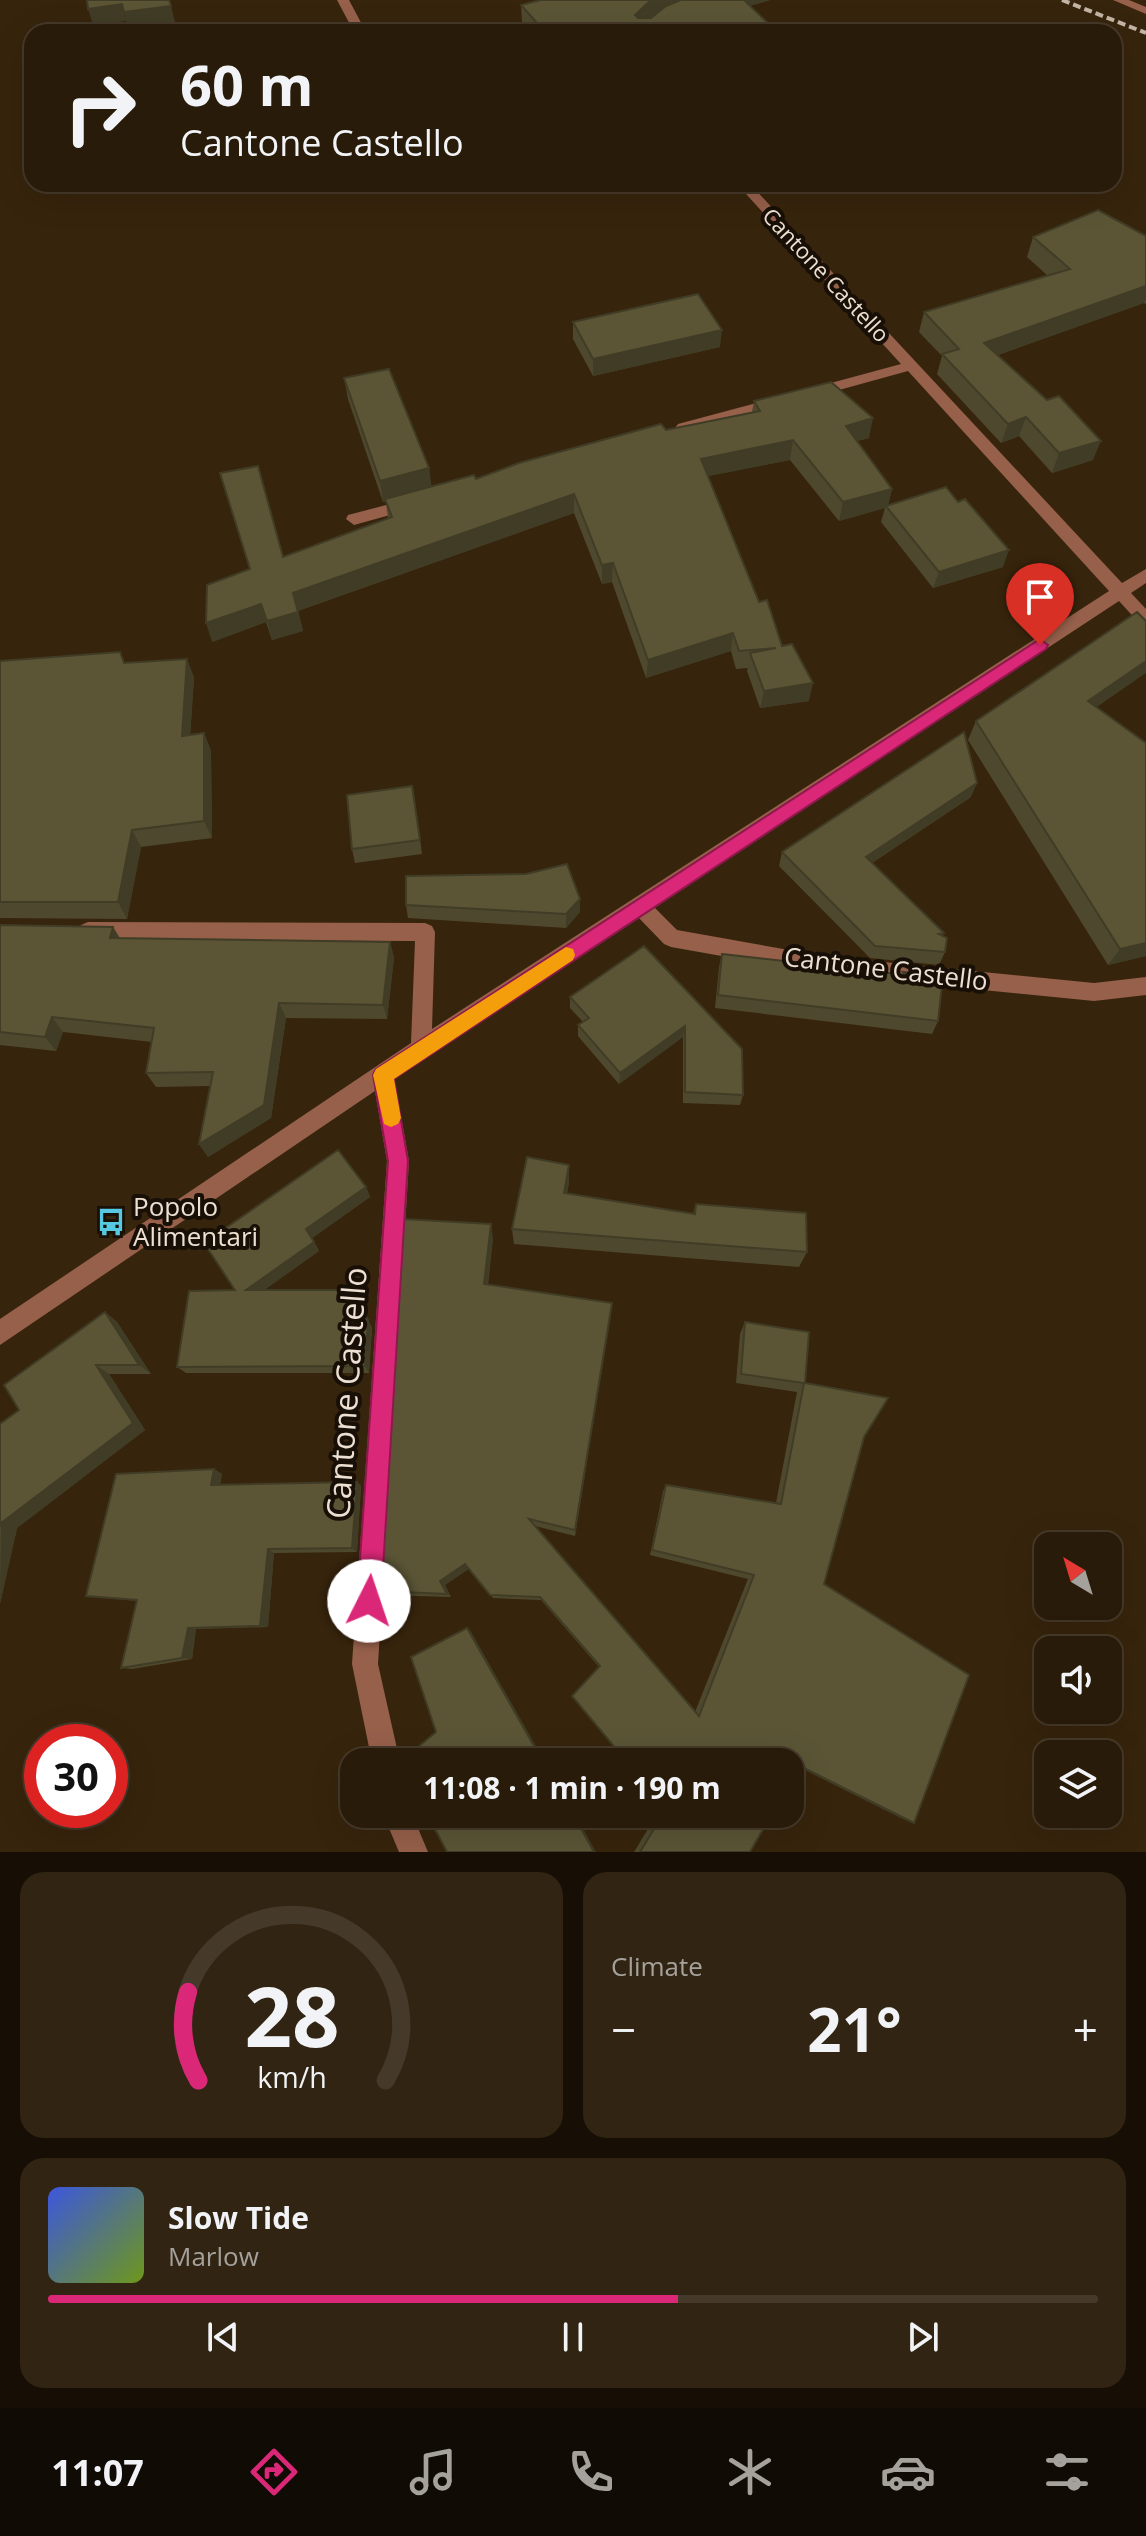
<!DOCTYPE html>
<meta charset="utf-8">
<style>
:root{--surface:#291b09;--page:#312412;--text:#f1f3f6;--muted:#a5a19c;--line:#45392a;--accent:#db2777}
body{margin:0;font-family:"Open Sans",sans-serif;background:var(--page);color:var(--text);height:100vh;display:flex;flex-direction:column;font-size:30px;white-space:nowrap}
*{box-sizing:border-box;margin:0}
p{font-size:26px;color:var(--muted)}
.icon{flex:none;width:44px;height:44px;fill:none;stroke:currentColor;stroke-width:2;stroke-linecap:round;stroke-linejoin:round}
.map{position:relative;height:1852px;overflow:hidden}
.side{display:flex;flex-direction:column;gap:20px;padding:20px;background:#170f05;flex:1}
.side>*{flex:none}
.hud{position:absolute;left:24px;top:24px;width:1098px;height:168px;border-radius:24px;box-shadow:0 8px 32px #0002,0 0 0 2px var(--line);background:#291b09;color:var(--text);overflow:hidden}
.needle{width:52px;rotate:322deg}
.buttons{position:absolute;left:1034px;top:1532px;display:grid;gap:16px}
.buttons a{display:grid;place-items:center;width:88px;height:88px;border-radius:16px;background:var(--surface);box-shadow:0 8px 32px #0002,0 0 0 2px var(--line);font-size:40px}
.speed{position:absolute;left:24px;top:1724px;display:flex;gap:16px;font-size:40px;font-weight:700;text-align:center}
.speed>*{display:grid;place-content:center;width:104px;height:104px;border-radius:50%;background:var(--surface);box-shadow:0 8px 32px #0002,0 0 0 2px var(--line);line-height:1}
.speed .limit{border:12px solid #d22;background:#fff;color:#111}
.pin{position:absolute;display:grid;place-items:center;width:68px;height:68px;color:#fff;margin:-82px -34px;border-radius:50% 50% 50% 0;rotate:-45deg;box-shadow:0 0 8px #0007}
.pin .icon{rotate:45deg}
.me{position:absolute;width:88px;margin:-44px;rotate:4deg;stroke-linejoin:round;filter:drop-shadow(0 0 6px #0008)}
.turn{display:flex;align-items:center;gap:28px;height:168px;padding:0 24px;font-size:36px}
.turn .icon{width:104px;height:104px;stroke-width:2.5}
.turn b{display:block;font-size:56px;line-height:68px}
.big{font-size:60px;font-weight:700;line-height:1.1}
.side .card{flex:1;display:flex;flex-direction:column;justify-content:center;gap:12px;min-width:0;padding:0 28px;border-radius:24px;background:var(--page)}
.side .dial{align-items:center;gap:0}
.dial svg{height:208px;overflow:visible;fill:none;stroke:var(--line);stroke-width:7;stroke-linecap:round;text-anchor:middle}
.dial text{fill:var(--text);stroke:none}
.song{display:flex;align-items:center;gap:24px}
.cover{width:96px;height:96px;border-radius:12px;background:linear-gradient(135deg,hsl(230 70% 55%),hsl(80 70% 35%))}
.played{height:8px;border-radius:4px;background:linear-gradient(90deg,var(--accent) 60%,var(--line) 60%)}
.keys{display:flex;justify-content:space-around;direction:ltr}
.heat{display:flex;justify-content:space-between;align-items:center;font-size:44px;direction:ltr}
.side .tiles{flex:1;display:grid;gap:20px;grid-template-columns:1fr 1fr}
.card:last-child{grid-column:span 2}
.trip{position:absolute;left:340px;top:1748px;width:464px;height:80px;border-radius:24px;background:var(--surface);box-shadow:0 8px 32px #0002,0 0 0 2px var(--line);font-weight:700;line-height:80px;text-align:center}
.dock{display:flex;height:128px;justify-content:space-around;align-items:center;background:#100b04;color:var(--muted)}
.dock .icon{width:56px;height:56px}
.dock .active{color:var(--accent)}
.dock b{font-size:36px;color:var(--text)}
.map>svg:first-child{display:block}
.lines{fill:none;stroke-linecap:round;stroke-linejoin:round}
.minor{fill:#96604b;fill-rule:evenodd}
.rail{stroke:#c3b5a5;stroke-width:4;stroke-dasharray:8 4;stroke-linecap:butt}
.wall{fill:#4e492e}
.shaded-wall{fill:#403c26}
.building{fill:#5b5536;stroke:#403c26;stroke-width:2}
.route{fill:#db2777;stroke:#8e194d;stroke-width:2}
.slow{fill:#f59e0b}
.labels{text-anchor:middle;stroke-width:8;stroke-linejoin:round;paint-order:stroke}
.far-street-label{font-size:22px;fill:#ede0d2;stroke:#180f06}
.street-label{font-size:26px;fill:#ede0d2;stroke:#180f06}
.poi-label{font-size:26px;fill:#ede0d2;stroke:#180f06;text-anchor:start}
.near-street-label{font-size:32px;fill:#ede0d2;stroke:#180f06}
</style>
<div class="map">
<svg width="1146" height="1852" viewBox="0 0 1146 1852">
<rect width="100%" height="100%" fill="#37240c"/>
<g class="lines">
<path class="minor" d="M 337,0 L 349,0 L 366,32 L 354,32 Z
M 1113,0 L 1129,0 L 1146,7 L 1146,14 Z
M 737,184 L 750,184 L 1122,583 L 1146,569 L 1146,583 L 1131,593 L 1146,609 L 1146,626 L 1140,624 L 1119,601 L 654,907 L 677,930 L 823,956 L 1094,983 L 1146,977 L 1146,995 L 1094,1001 L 823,974 L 671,947 L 664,944 L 638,917 L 394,1078 L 409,1161 L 378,1664 L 400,1762 L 372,1762 L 352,1664 L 387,1161 L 375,1091 L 0,1345 L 0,1319 L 411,1043 L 415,941 L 88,940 L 81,937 L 78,931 L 81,925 L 88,922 L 425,923 L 432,926 L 435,932 L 432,1029 L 1109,591 L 908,371 L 810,398 L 805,396 L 805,390 L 901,364 Z
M 779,397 L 787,402 L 784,405 L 683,433 L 675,428 L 678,424 Z
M 413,498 L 421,503 L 419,507 L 354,525 L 346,519 L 348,515 Z
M 383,1814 L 412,1814 L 428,1852 L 399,1852 Z"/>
<path class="rail" d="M 1062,0 L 1146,33"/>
</g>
<path class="wall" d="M 541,0 L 770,0 L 750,6 L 775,30 L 775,32 L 530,32 L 522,22 L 521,5 Z
M 1146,236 L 1146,304 L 1144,303 L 998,355 L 1093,460 L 1052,473 L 1019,436 L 1001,443 L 937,374 L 942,356 L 919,332 L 924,312 L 1048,276 L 1027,257 L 1033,237 Z
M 573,322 L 720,347 L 593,376 L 573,339 Z
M 344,378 L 429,468 L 431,487 L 476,479 L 666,430 L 752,412 L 754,401 L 869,438 L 857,441 L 892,489 L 888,505 L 1003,567 L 933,588 L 881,522 L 885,508 L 839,521 L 790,460 L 708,476 L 759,602 L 809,701 L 760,708 L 747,671 L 748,668 L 736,669 L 731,651 L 646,678 L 612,582 L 602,584 L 574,513 L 298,611 L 303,631 L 272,640 L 266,622 L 212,642 L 283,557 L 388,519 L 386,502 L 383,502 L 348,399 Z
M 187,659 L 194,678 L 190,735 L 204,733 L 211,751 L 212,838 L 141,847 L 127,919 L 0,918 L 0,661 L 125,663 Z
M 1097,707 L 1146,743 L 1146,956 L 1108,965 L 968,740 L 976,721 Z
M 971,797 L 872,863 L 944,933 L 942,936 L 945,952 L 939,965 L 870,958 L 779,866 L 782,852 Z
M 415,801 L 422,854 L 355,863 L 352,849 Z
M 580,899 L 580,912 L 566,928 L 408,918 L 406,905 Z
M 0,925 L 113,927 L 120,938 L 390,942 L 394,958 L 387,1019 L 286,1018 L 271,1118 L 208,1157 L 199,1144 L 210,1086 L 156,1087 L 146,1073 L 152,1042 L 63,1032 L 56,1051 L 0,1045 Z
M 644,946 L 743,1095 L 740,1105 L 683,1103 L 683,1037 L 619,1084 L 578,1036 L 578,1025 L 583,1022 L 570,1008 L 570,997 Z
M 722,954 L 902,974 L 903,972 L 938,1021 L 932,1034 L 715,1008 L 719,967 Z
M 569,1165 L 569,1182 L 567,1193 L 693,1214 L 696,1204 L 807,1252 L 799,1267 L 514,1244 L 512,1229 Z
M 366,1187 L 370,1197 L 312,1238 L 319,1251 L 264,1290 L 368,1320 L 372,1328 L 369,1373 L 186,1373 L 177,1367 L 235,1290 Z
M 493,1238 L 488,1285 L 612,1303 L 575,1536 L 535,1526 L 695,1712 L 748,1579 L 650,1555 L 663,1491 L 666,1485 L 776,1503 L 797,1392 L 736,1383 L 740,1334 L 745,1322 L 805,1383 L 864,1437 L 824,1584 L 914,1823 L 901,1818 L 599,1667 L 541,1600 L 493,1598 L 468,1569 L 445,1585 L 451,1597 L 385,1595 L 379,1591 Z
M 105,1312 L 117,1322 L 151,1374 L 109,1374 L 145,1430 L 17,1528 L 0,1604 L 0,1424 L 19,1410 Z
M 214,1469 L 222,1474 L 220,1485 L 357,1482 L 361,1486 L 357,1552 L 274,1553 L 268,1627 L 196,1629 L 192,1659 L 132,1669 L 121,1668 L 137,1601 L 86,1596 Z
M 657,1814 L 772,1814 L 750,1852 L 634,1852 Z"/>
<path class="shaded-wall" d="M 651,0 L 688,0 L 654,14 L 634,32 L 635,15 Z
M 736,0 L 770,0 L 735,10 Z
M 122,4 L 126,21 L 93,25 L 88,9 Z
M 171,6 L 175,22 L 128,29 L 124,12 Z
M 716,26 L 716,32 L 692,32 Z
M 1146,286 L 1146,299 L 1144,303 L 978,362 L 984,343 Z
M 722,330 L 720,347 L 593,376 L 593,359 Z
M 1026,417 L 1019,436 L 1001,443 L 1008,424 Z
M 873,418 L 869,438 L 842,445 L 846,426 Z
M 793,440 L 790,460 L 699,478 L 701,459 Z
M 1101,441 L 1093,460 L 1052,473 L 1059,453 Z
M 429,468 L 432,489 L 383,502 L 380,481 Z
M 892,489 L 887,508 L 886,506 L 885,508 L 839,521 L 843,502 Z
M 574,494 L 574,513 L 297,611 L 293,593 Z
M 1009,550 L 1003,567 L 933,588 L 939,572 Z
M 613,563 L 612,582 L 602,584 L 602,565 Z
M 261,604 L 266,622 L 212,642 L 206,623 Z
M 298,612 L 303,631 L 272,640 L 267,621 Z
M 733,633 L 731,651 L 646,678 L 648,660 Z
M 187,659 L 194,678 L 189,754 L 182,736 Z
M 1146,661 L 1146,673 L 1078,720 L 1088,701 Z
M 813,683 L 809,701 L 760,708 L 764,691 Z
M 204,733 L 211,751 L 212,838 L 204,821 Z
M 977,783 L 971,797 L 861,870 L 866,857 Z
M 132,830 L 141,847 L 127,919 L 118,902 Z
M 580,899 L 580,912 L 566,928 L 566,914 Z
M 113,927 L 122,943 L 110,938 Z
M 390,942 L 394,958 L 387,1019 L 383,1005 Z
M 1146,943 L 1146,956 L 1108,965 L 1120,949 Z
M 279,1003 L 286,1018 L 271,1118 L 208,1157 L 199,1144 Z
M 52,1017 L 63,1032 L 56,1051 L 45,1037 Z
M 685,1026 L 683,1037 L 619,1084 L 620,1073 Z
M 569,1165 L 569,1182 L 565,1210 L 564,1193 Z
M 366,1187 L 370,1197 L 311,1239 L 306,1229 Z
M 491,1224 L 493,1238 L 486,1296 L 484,1284 Z
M 314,1242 L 319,1251 L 252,1299 L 246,1290 Z
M 612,1303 L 611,1315 L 575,1536 L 575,1530 Z
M 105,1312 L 117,1322 L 151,1374 L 139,1365 Z
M 368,1320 L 372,1328 L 369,1373 L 365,1366 Z
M 96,1365 L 109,1374 L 145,1430 L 17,1528 L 0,1604 L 1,1523 Z
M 214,1469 L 222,1474 L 219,1489 L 211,1485 Z
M 357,1482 L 361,1486 L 357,1552 L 352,1548 Z
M 268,1549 L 274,1553 L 268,1627 L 260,1626 Z
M 465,1564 L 469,1569 L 445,1585 L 451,1597 L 447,1594 L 440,1581 Z
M 188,1628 L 196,1629 L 192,1659 L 182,1658 Z
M 467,1628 L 470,1630 L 545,1762 L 543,1762 Z
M 573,1814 L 575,1814 L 596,1852 L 594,1852 Z"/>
<path class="building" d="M 87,0 L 169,0 L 171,6 L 124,12 L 122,4 L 88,9 Z
M 541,0 L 651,0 L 635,15 L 638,18 L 651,18 L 666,6 L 681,0 L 744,0 L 775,30 L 766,32 L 722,32 L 716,26 L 692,32 L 545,32 L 521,5 Z
M 1098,210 L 1146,236 L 1146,286 L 984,343 L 1047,400 L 1059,396 L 1101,441 L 1059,453 L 1026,417 L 1008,424 L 942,354 L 959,349 L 924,312 L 1070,269 L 1033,237 Z
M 698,294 L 722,330 L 593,359 L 573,322 Z
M 389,369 L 429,468 L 380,481 L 344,378 Z
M 831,382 L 873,418 L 846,426 L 892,489 L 843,502 L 793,440 L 701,459 L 759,602 L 767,600 L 782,646 L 792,644 L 813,683 L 764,691 L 750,653 L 776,648 L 739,651 L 733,633 L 648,660 L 613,563 L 602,565 L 574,494 L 293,593 L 298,612 L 267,621 L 261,604 L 206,623 L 207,585 L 250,569 L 220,473 L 258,466 L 283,557 L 392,517 L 385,499 L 474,475 L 476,479 L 519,463 L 661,424 L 666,430 L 760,411 L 754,401 Z
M 946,487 L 958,502 L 965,499 L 1009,550 L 939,572 L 886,506 Z
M 1137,612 L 1146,621 L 1146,661 L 1088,701 L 1146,743 L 1146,943 L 1120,949 L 976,721 Z
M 120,652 L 124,663 L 187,659 L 182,736 L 204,733 L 204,821 L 132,830 L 118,902 L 0,902 L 0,661 Z
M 964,732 L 977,783 L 866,857 L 944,933 L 939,934 L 947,938 L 945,952 L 875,946 L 782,852 Z
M 412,786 L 420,840 L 352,849 L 347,795 Z
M 567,864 L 580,899 L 566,914 L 406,905 L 406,876 L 526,874 Z
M 0,925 L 113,927 L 110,938 L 390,942 L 383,1005 L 279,1003 L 264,1105 L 199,1144 L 213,1072 L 146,1073 L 154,1028 L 52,1017 L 45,1037 L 0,1032 Z
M 644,946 L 742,1049 L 743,1095 L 685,1092 L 685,1026 L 620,1073 L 578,1025 L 589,1018 L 570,997 Z
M 722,954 L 906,975 L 903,972 L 943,976 L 938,1021 L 718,995 Z
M 338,1150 L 366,1187 L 306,1229 L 314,1242 L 246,1290 L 347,1290 L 368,1320 L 365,1366 L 177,1367 L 189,1291 L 235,1290 L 204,1243 Z
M 527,1157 L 569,1165 L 564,1193 L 695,1214 L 696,1204 L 806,1213 L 807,1252 L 512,1229 Z
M 403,1219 L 491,1224 L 484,1284 L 612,1303 L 575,1530 L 529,1519 L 699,1716 L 754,1575 L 652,1550 L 666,1485 L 781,1504 L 804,1383 L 741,1374 L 745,1322 L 809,1332 L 805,1383 L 888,1398 L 864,1437 L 824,1584 L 969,1675 L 914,1823 L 800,1766 L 790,1784 L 790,1762 L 627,1762 L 572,1696 L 600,1666 L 540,1597 L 490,1595 L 465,1564 L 440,1581 L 447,1594 L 379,1591 Z
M 105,1312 L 139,1365 L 96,1365 L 133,1423 L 1,1523 L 0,1527 L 0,1424 L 19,1410 L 4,1385 Z
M 214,1469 L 211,1485 L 357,1482 L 352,1548 L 268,1549 L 260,1626 L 188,1628 L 182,1658 L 121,1668 L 137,1600 L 86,1596 L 116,1474 Z
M 467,1628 L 543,1762 L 400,1762 L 436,1732 L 411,1657 Z
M 427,1814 L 573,1814 L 594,1852 L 447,1852 Z
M 663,1814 L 772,1814 L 750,1852 L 640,1852 Z"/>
<path class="route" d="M 1040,639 L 1048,645 L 1046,649 L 394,1079 L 408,1161 L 381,1601 L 378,1609 L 369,1613 L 361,1609 L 357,1601 L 388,1161 L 373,1075 L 376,1069 Z"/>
<path class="slow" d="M 566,947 L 573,949 L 575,955 L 573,960 L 394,1079 L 401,1118 L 398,1124 L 391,1127 L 384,1124 L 373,1075 L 376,1069 Z"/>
<defs>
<symbol id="bus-bare" viewBox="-9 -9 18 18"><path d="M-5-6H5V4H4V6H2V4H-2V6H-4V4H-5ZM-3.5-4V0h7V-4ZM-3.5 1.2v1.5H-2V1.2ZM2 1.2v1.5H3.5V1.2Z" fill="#56c9e1" stroke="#180f06" stroke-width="2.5" paint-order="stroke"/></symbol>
</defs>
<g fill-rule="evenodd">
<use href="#bus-bare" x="91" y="1202" width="40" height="40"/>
</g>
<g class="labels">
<g class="far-street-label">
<text transform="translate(826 275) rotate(47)" y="8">Cantone Castello</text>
</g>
<g class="street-label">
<text transform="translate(886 969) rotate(7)" y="9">Cantone Castello</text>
</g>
<g class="poi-label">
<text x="133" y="1216">Popolo<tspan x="133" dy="30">Alimentari</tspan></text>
</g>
<g class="near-street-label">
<text transform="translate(347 1393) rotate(-86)" y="11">Cantone Castello</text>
</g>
</g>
</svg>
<div class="buttons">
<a><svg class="needle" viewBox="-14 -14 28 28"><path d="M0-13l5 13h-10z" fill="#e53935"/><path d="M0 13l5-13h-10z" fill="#a5a19c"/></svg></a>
<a><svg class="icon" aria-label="sound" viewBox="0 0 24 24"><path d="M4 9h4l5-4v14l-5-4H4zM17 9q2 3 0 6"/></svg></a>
<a><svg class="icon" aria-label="layers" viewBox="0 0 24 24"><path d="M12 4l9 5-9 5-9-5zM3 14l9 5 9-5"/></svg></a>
</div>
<div class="speed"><div class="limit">30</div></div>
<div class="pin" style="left:1040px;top:645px;background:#d93025"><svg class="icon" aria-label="arrive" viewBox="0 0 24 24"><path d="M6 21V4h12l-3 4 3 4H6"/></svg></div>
<svg class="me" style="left:369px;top:1601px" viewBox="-20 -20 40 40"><circle r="19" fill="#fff"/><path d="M0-13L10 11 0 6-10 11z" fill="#db2777"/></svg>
<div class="trip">11:08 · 1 min · 190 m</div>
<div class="hud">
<div class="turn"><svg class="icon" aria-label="right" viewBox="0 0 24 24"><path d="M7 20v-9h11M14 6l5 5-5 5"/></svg><div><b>60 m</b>Cantone Castello</div></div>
</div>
</div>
<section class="side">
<div class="tiles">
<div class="card dial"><svg viewBox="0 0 100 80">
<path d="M14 69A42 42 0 1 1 86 69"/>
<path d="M14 69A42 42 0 0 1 10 35" stroke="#db2777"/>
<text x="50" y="56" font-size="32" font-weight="700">28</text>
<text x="50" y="72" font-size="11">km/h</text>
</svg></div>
<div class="card"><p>Climate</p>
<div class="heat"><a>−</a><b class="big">21°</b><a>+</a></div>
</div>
<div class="card">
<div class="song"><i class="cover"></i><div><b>Slow Tide</b><p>Marlow</p></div></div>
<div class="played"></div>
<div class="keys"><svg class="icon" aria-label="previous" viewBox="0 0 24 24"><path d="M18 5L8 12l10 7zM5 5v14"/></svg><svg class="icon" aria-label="pause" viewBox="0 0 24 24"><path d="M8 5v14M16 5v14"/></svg><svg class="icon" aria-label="next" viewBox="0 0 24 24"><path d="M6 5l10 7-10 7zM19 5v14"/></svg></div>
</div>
</div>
</section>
<nav class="dock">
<b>11:07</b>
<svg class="icon active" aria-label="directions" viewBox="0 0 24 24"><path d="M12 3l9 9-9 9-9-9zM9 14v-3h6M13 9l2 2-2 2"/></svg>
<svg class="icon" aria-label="music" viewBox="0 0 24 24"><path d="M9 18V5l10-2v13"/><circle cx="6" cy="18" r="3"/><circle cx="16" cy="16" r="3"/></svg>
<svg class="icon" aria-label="phone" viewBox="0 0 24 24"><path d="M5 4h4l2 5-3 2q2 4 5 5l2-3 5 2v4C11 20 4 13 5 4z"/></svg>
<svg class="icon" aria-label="climate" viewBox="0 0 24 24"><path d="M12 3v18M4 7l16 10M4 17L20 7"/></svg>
<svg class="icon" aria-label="car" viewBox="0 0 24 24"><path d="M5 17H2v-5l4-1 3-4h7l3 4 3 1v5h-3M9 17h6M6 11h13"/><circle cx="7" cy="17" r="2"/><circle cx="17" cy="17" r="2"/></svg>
<svg class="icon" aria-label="filters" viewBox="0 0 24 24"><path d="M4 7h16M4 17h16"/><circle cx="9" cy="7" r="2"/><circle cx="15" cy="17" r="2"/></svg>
</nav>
